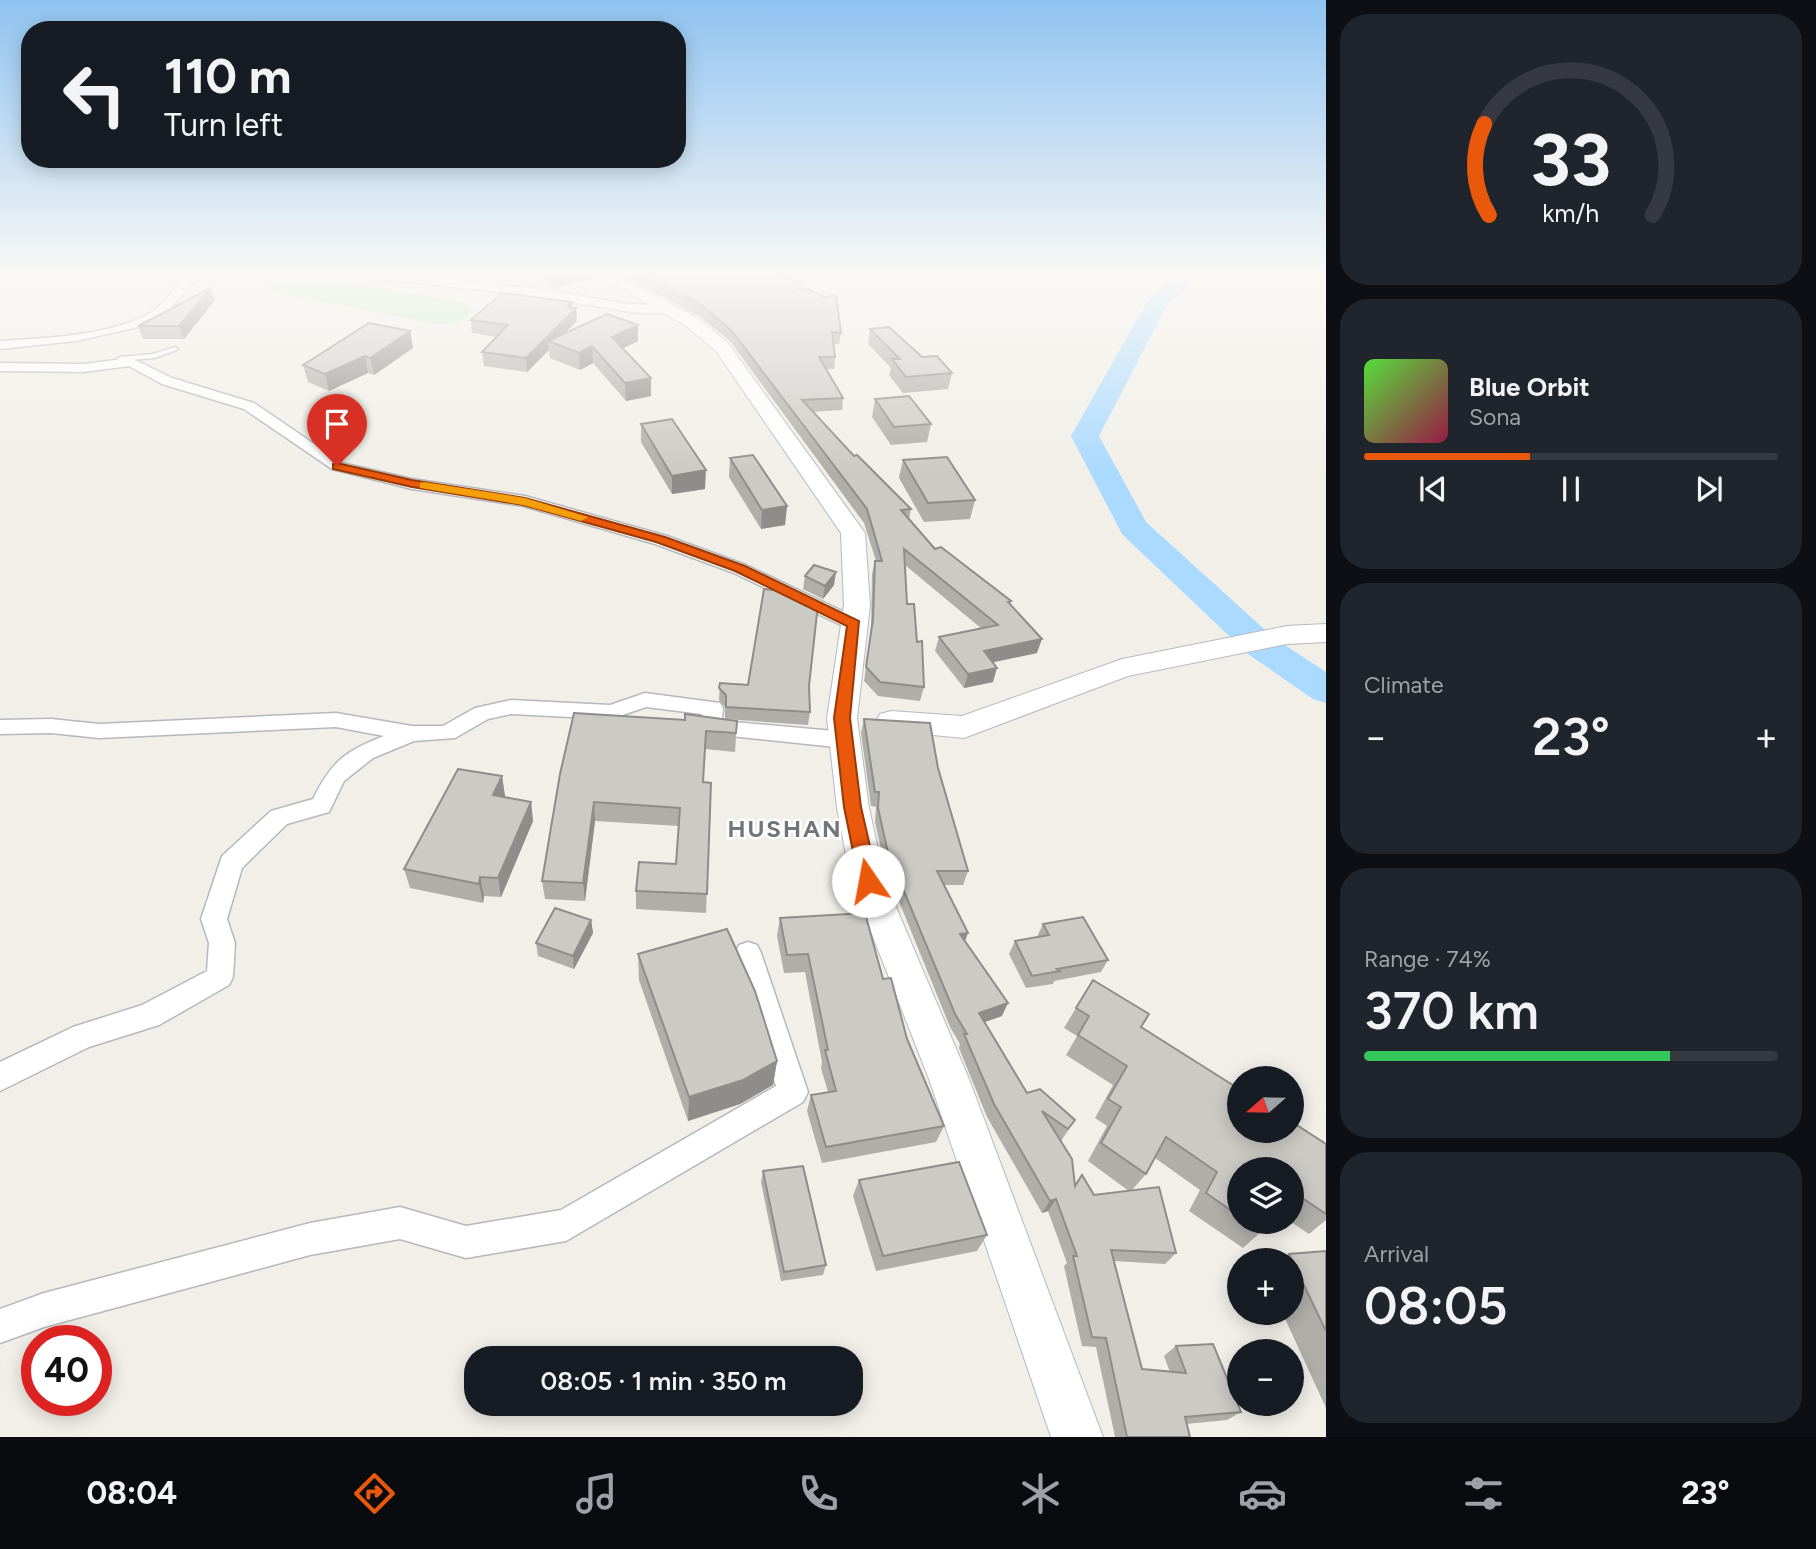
<!DOCTYPE html>
<meta charset="utf-8">
<style>
:root{--surface:#171b24;--page:#20242c;--text:#f1f3f6;--muted:#9ea1a6;--line:#363941;--accent:#ea580c}
body{margin:0;font-family:Figtree,sans-serif;background:var(--page);color:var(--text);height:100vh;display:flex;flex-direction:column;font-size:26px;white-space:nowrap}
*{box-sizing:border-box;margin:0}
p{font-size:23px;color:var(--muted)}
.icon{flex:none;width:38px;height:38px;fill:none;stroke:currentColor;stroke-width:2;stroke-linecap:round;stroke-linejoin:round}
.map{position:relative;flex:1;overflow:hidden}
.sheet{display:flex;flex-direction:column;gap:14px;padding:14px;background:#0d0f14;width:490px}
.sheet>*{flex:none}
.top-card{position:absolute;left:21px;top:21px;width:665px;height:147px;border-radius:28px;box-shadow:0 4px 18px #0003;background:#171b24;color:var(--text);overflow:hidden}
.needle{width:46px;rotate:250deg}
.tools{position:absolute;left:1227px;top:1066px;display:grid;gap:14px}
.tools a{display:grid;place-items:center;width:77px;height:77px;border-radius:50%;background:var(--surface);box-shadow:0 4px 18px #0003;font-size:35px}
.speed{position:absolute;left:21px;top:1325px;display:flex;gap:14px;font-size:35px;font-weight:700;text-align:center}
.speed>*{display:grid;place-content:center;width:91px;height:91px;border-radius:50%;background:var(--surface);box-shadow:0 4px 18px #0003;line-height:1}
.speed .limit{border:10px solid #d22;background:#fff;color:#111}
.pin{position:absolute;display:grid;place-items:center;width:60px;height:60px;color:#fff;margin:-72px -30px;border-radius:50% 50% 50% 0;rotate:-45deg;box-shadow:0 0 7px #0007}
.pin .icon{rotate:45deg}
.me{position:absolute;width:77px;margin:-38px;rotate:348deg;stroke-linejoin:round;filter:drop-shadow(0 0 5px #0008)}
.turn{display:flex;align-items:center;gap:24px;height:147px;padding:0 28px;font-size:32px}
.turn .icon{width:91px;height:91px;stroke-width:2.5}
.turn b{display:block;font-size:49px;line-height:60px}
.big{font-size:52px;font-weight:600;line-height:1.1}
.sheet .widget{flex:1;display:flex;flex-direction:column;justify-content:center;gap:10px;min-width:0;padding:0 24px;border-radius:28px;background:var(--page)}
.sheet .dial{align-items:center;gap:0}
.dial svg{height:182px;overflow:visible;fill:none;stroke:var(--line);stroke-width:7;stroke-linecap:round;text-anchor:middle}
.dial text{fill:var(--text);stroke:none}
.song{display:flex;align-items:center;gap:21px}
.cover{width:84px;height:84px;border-radius:10px;background:linear-gradient(135deg,hsl(110 70% 55%),hsl(340 70% 35%))}
.played{height:7px;border-radius:4px;background:linear-gradient(90deg,var(--accent) 40%,var(--line) 40%)}
.keys{display:flex;justify-content:space-around;direction:ltr}
.heat{display:flex;justify-content:space-between;align-items:center;font-size:38px;direction:ltr}
.charge{height:10px;border-radius:5px;background:linear-gradient(90deg,#34c759 74%,var(--line) 0)}
.trip{position:absolute;left:464px;top:1346px;width:399px;height:70px;border-radius:28px;background:var(--surface);box-shadow:0 4px 18px #0003;font-weight:600;line-height:70px;text-align:center}
.dock{display:flex;height:112px;justify-content:space-around;align-items:center;background:#090b0e;color:var(--muted)}
.dock .icon{width:49px;height:49px}
.dock .current{color:var(--accent)}
.dock b{font-size:32px;color:var(--text)}
main{display:flex;flex:1;min-height:0}
.map>svg:first-child{display:block}
.green{fill:#c5e8c5}
.lines{fill:none;stroke-linecap:round;stroke-linejoin:round}
.river{fill:#aadaff;fill-rule:evenodd}
.lane-casing{stroke:#b5b8bc;stroke-width:3}
.street-casing{stroke:#b5b8bc;stroke-width:3}
.secondary-casing{stroke:#b6babf;stroke-width:2}
.lane{fill:#fff;fill-rule:evenodd}
.street{fill:#fff;fill-rule:evenodd}
.secondary{fill:#fff;fill-rule:evenodd}
.wall{fill:#afaea9}
.shaded-wall{fill:#8f8d8a}
.building{fill:#cccac5;stroke:#8f8d8a;stroke-width:2}
.route{fill:#ea580c;stroke:#983908;stroke-width:2}
.slow{fill:#f59e0b}
.labels{text-anchor:middle;stroke-width:5;stroke-linejoin:round;paint-order:stroke}
.district-label{font-size:24px;font-weight:bold;letter-spacing:2px;fill:#70757a;stroke:#fff}
</style>
<main>
<div class="map">
<svg width="1326" height="1437" viewBox="0 0 1326 1437">
<rect width="100%" height="100%" fill="#f1efe8"/>
<path class="green" d="M 295,275 L 461,301 L 472,309 C 465,324 446,324 432,323 L 269,291 L 269,284 Z"/>
<g class="lines">
<path class="river" d="M 1180,272 L 1202,272 L 1167,305 L 1099,436 L 1146,522 L 1274,638 L 1326,672 L 1326,703 L 1313,699 L 1248,654 L 1122,534 L 1071,436 L 1147,302 Z"/>
<defs>
<path id="lane" d="M 175,347 L 178,349 L 177,350 L 154,358 L 120,361 L 117,359 L 120,357 L 153,354 Z"/>
<path id="street" d="M 200,272 L 219,272 L 194,282 L 164,315 L 138,327 L 76,341 L 0,349 L 0,341 C 47,338 102,336 145,316 C 168,305 175,279 200,272 Z
M 335,272 L 369,272 L 548,290 L 627,304 L 669,305 L 675,309 C 664,318 622,311 607,308 C 519,292 430,285 341,275 Z
M 131,358 L 172,378 L 254,403 L 342,463 L 412,479 L 525,496 L 667,536 L 746,565 L 861,620 L 863,624 L 854,630 L 847,628 L 734,573 L 655,544 L 523,506 L 412,489 L 332,469 L 244,409 L 162,384 L 129,366 L 84,372 L 0,371 L 0,363 L 84,364 Z
M 645,693 L 720,703 L 723,708 L 722,721 L 845,732 L 853,735 L 856,740 L 853,745 L 845,748 L 711,734 L 704,732 L 700,727 L 702,714 L 646,707 L 611,719 L 511,714 L 488,719 L 455,738 L 414,741 L 373,758 L 344,781 L 329,812 L 287,824 L 242,868 L 227,919 L 235,943 L 233,977 L 229,985 L 159,1025 L 89,1047 L 0,1091 L 0,1062 L 73,1027 L 142,1005 L 207,971 L 209,943 L 201,919 L 222,856 L 271,811 L 313,799 C 331,762 345,751 384,736 L 336,727 L 99,738 L 51,733 L 0,734 L 0,720 L 51,719 L 99,724 L 336,713 L 412,726 L 443,726 L 475,708 L 511,700 L 610,705 Z
M 748,942 L 757,945 L 761,953 L 808,1092 L 803,1102 L 566,1241 L 466,1258 L 400,1239 L 310,1255 L 44,1327 L 0,1343 L 0,1309 L 44,1293 L 310,1223 L 400,1207 L 466,1226 L 561,1210 L 776,1086 L 735,953 L 739,945 Z"/>
<path id="secondary" d="M 592,272 L 611,272 L 698,318 L 728,343 L 865,533 L 870,605 L 857,718 L 869,808 L 885,881 L 969,1079 L 1103,1437 L 1051,1437 L 929,1079 L 851,881 L 837,808 L 827,718 L 844,605 L 841,533 L 716,351 L 686,326 Z
M 1326,624 L 1326,642 L 1287,644 L 1128,676 L 964,738 L 891,731 L 880,728 L 876,721 L 880,714 L 891,711 L 962,716 L 1122,659 L 1287,626 Z"/>
</defs>
<use href="#lane" class="lane-casing"/>
<use href="#street" class="street-casing"/>
<use href="#secondary" class="secondary-casing"/>
<use href="#lane" class="lane"/>
<use href="#street" class="street"/>
<use href="#secondary" class="secondary"/>
</g>
<path class="wall" d="M 529,272 L 596,272 L 596,277 L 554,288 Z
M 616,272 L 775,272 L 802,285 L 801,289 L 841,333 L 839,344 L 834,344 L 835,357 L 834,369 L 826,369 L 843,398 L 842,410 L 812,412 L 854,456 L 911,509 L 909,519 L 935,549 L 1011,601 L 1010,604 L 1037,653 L 993,662 L 993,682 L 964,688 L 935,651 L 939,637 L 982,629 L 905,565 L 907,604 L 917,642 L 924,687 L 920,701 L 878,696 L 864,681 L 871,633 L 872,574 L 875,561 L 876,561 L 864,523 L 730,341 L 699,316 Z
M 215,300 L 184,339 L 143,339 L 138,326 Z
M 572,302 L 572,308 L 577,321 L 565,333 L 638,325 L 638,341 L 623,348 L 651,396 L 626,401 L 593,363 L 580,370 L 550,358 L 549,350 L 527,372 L 484,366 L 482,352 L 497,337 L 472,333 L 471,320 Z
M 870,329 L 952,373 L 948,389 L 903,393 L 889,375 L 891,368 L 868,344 Z
M 410,331 L 413,348 L 374,375 L 368,373 L 329,391 L 308,382 L 303,365 Z
M 875,399 L 931,424 L 927,442 L 891,445 L 872,417 Z
M 641,424 L 705,489 L 672,494 L 641,442 Z
M 730,458 L 787,506 L 785,525 L 761,529 L 729,477 Z
M 903,460 L 975,500 L 970,519 L 924,522 L 899,478 Z
M 805,576 L 834,585 L 823,599 L 803,589 Z
M 720,683 L 809,686 L 810,712 L 808,725 L 725,719 L 725,707 L 719,700 Z
M 864,719 L 938,768 L 968,871 L 963,885 L 944,885 L 965,941 L 1002,1016 L 985,1022 L 1027,1093 L 1075,1120 L 1061,1141 L 1075,1184 L 1082,1175 L 1094,1195 L 1129,1191 L 1088,1161 L 1107,1126 L 1095,1118 L 1113,1085 L 1066,1055 L 1077,1036 L 1064,1028 L 1076,1008 L 1141,1027 L 1326,1144 L 1326,1220 L 1309,1234 L 1291,1222 L 1292,1169 L 1239,1169 L 1239,1222 L 1266,1222 L 1262,1231 L 1243,1248 L 1189,1211 L 1200,1190 L 1155,1158 L 1146,1174 L 1132,1190 L 1176,1253 L 1165,1264 L 1114,1261 L 1142,1369 L 1170,1372 L 1164,1356 L 1176,1346 L 1241,1412 L 1227,1420 L 1186,1424 L 1190,1437 L 1115,1437 L 1096,1347 L 1082,1346 L 1064,1266 L 1067,1263 L 1048,1211 L 1042,1213 L 987,1117 L 959,1048 L 960,1044 L 950,1027 L 885,867 L 875,822 L 876,807 L 871,806 L 861,733 Z
M 685,720 L 737,721 L 735,752 L 705,749 L 703,782 L 711,783 L 706,913 L 636,909 L 636,891 L 676,864 L 679,826 L 595,821 L 585,901 L 545,899 L 542,881 L 560,774 Z
M 502,776 L 505,797 L 531,802 L 533,821 L 501,897 L 484,896 L 483,903 L 410,888 L 404,869 Z
M 780,918 L 883,979 L 944,1126 L 936,1142 L 822,1163 L 807,1111 L 811,1095 L 828,1092 L 821,1068 L 822,1062 L 805,972 L 784,973 L 777,936 Z
M 591,920 L 593,933 L 574,969 L 538,956 L 536,943 Z
M 1043,924 L 1108,960 L 1101,972 L 1054,981 L 1053,984 L 1026,988 L 1009,954 L 1015,941 L 1037,937 Z
M 638,954 L 777,1061 L 773,1085 L 740,1104 L 688,1121 L 639,980 Z
M 763,1171 L 826,1265 L 823,1275 L 781,1281 L 761,1182 Z
M 859,1180 L 987,1235 L 977,1251 L 876,1271 L 853,1196 Z
M 1326,1251 L 1326,1408 L 1282,1312 L 1292,1312 L 1292,1260 L 1282,1260 L 1289,1254 Z"/>
<path class="shaded-wall" d="M 575,272 L 596,272 L 596,277 L 554,288 L 553,277 Z
M 211,288 L 215,300 L 184,339 L 179,326 Z
M 572,302 L 572,312 L 576,308 L 577,321 L 555,343 L 548,341 L 549,350 L 527,372 L 526,358 Z
M 638,325 L 638,341 L 612,354 L 612,337 Z
M 410,331 L 413,348 L 374,375 L 370,358 Z
M 592,346 L 593,363 L 580,370 L 579,353 Z
M 365,356 L 368,373 L 329,391 L 325,374 Z
M 651,378 L 651,396 L 626,401 L 625,383 Z
M 706,470 L 705,489 L 672,494 L 672,476 Z
M 787,506 L 785,525 L 761,529 L 762,510 Z
M 836,572 L 834,585 L 823,599 L 825,586 Z
M 1042,639 L 1037,653 L 980,665 L 984,651 Z
M 997,668 L 993,682 L 964,688 L 968,674 Z
M 502,776 L 505,796 L 497,814 L 493,795 Z
M 531,802 L 533,821 L 501,897 L 498,878 Z
M 594,802 L 595,821 L 585,901 L 583,883 Z
M 480,877 L 484,896 L 483,903 L 479,884 Z
M 591,920 L 593,933 L 574,969 L 573,956 Z
M 968,933 L 963,947 L 960,934 Z
M 1008,1003 L 1002,1016 L 973,1026 L 979,1013 Z
M 777,1061 L 773,1085 L 740,1104 L 688,1121 L 689,1097 Z
M 1056,1199 L 1048,1211 L 1042,1213 L 1050,1201 Z"/>
<path class="building" d="M 545,272 L 575,272 L 553,277 Z
M 636,272 L 775,272 L 802,285 L 795,290 L 808,289 L 825,297 L 836,295 L 841,333 L 832,332 L 835,357 L 819,357 L 843,398 L 802,400 L 854,456 L 857,455 L 911,509 L 901,510 L 935,549 L 941,547 L 1011,601 L 1008,602 L 1042,639 L 984,651 L 997,668 L 968,674 L 939,637 L 998,625 L 904,549 L 907,604 L 914,604 L 917,642 L 922,641 L 924,687 L 880,682 L 866,667 L 873,619 L 875,561 L 882,561 L 867,509 L 731,330 L 700,304 Z
M 211,288 L 179,326 L 138,326 Z
M 502,293 L 572,302 L 567,307 L 576,308 L 526,358 L 482,352 L 508,325 L 471,320 Z
M 607,314 L 638,325 L 612,337 L 651,378 L 625,383 L 592,346 L 579,353 L 548,341 Z
M 369,323 L 410,331 L 370,358 L 365,356 L 325,374 L 303,365 Z
M 889,327 L 922,357 L 937,356 L 952,373 L 906,377 L 892,359 L 900,359 L 870,329 Z
M 909,396 L 931,424 L 894,427 L 875,399 Z
M 672,419 L 706,470 L 672,476 L 641,424 Z
M 753,455 L 787,506 L 762,510 L 730,458 Z
M 947,457 L 975,500 L 928,503 L 903,460 Z
M 814,565 L 836,572 L 825,586 L 805,576 Z
M 764,589 L 792,592 L 818,604 L 809,686 L 810,712 L 726,707 L 726,695 L 719,688 L 720,683 L 748,685 Z
M 574,713 L 685,720 L 685,714 L 737,721 L 736,733 L 706,731 L 703,782 L 711,783 L 707,894 L 636,891 L 639,862 L 676,864 L 680,808 L 594,802 L 583,883 L 542,881 L 560,774 Z
M 864,719 L 930,723 L 938,768 L 968,871 L 937,871 L 968,933 L 960,934 L 1008,1003 L 979,1013 L 1027,1093 L 1040,1089 L 1075,1120 L 1068,1129 L 1042,1111 L 1072,1159 L 1075,1186 L 1082,1175 L 1094,1195 L 1159,1187 L 1176,1253 L 1111,1250 L 1142,1369 L 1186,1373 L 1176,1346 L 1213,1344 L 1241,1412 L 1185,1417 L 1190,1437 L 1127,1437 L 1106,1338 L 1092,1337 L 1073,1256 L 1077,1256 L 1056,1199 L 1050,1201 L 994,1104 L 964,1034 L 967,1034 L 955,1014 L 888,853 L 878,808 L 879,792 L 875,792 Z
M 458,769 L 502,776 L 493,795 L 531,802 L 498,878 L 480,877 L 479,884 L 404,869 Z
M 555,908 L 591,920 L 573,956 L 536,943 Z
M 865,913 L 883,979 L 891,978 L 907,1039 L 944,1126 L 826,1147 L 811,1095 L 836,1091 L 825,1050 L 828,1050 L 808,954 L 787,955 L 780,918 Z
M 1083,917 L 1108,960 L 1057,969 L 1060,971 L 1032,976 L 1015,941 L 1049,935 L 1043,924 Z
M 727,929 L 755,991 L 777,1061 L 743,1080 L 689,1097 L 638,954 Z
M 1093,980 L 1149,1014 L 1141,1027 L 1239,1089 L 1239,1130 L 1292,1130 L 1292,1122 L 1326,1144 L 1326,1214 L 1292,1191 L 1292,1169 L 1239,1169 L 1239,1216 L 1206,1193 L 1217,1172 L 1166,1137 L 1146,1174 L 1101,1143 L 1121,1107 L 1108,1099 L 1127,1066 L 1078,1035 L 1089,1016 L 1076,1008 Z
M 959,1162 L 987,1235 L 883,1256 L 859,1180 Z
M 803,1166 L 826,1265 L 784,1272 L 763,1171 Z
M 1248,1222 L 1266,1222 L 1262,1231 Z
M 1326,1251 L 1326,1331 L 1289,1254 Z"/>
<linearGradient id="sky" x2="0" y2="1"><stop stop-color="#8fc3f1"/><stop offset="0.58" stop-color="#f9f8f5"/><stop offset="1" stop-color="#f9f8f5" stop-opacity="0"/></linearGradient>
<rect width="1326" height="473" fill="url(#sky)"/>
<path class="route" d="M 337,463 L 412,480 L 525,498 L 665,537 L 745,566 L 859,621 L 850,718 L 861,807 L 878,881 L 875,886 L 862,886 L 859,881 L 844,807 L 834,718 L 847,626 L 735,571 L 656,542 L 523,505 L 412,487 L 333,469 L 333,464 Z"/>
<path class="slow" d="M 424,482 L 525,498 L 588,517 L 581,521 L 523,505 L 420,488 L 420,483 Z"/>
<g class="labels">
<g class="district-label">
<text x="785" y="837">HUSHAN</text>
</g>
</g>
</svg>
<div class="tools">
<a><svg class="needle" viewBox="-14 -14 28 28"><path d="M0-13l5 13h-10z" fill="#e53935"/><path d="M0 13l5-13h-10z" fill="#9ea1a6"/></svg></a>
<a><svg class="icon" aria-label="layers" viewBox="0 0 24 24"><path d="M12 4l9 5-9 5-9-5zM3 14l9 5 9-5"/></svg></a>
<a>+</a>
<a>−</a>
</div>
<div class="speed"><div class="limit">40</div></div>
<div class="pin" style="left:337px;top:466px;background:#d93025"><svg class="icon" aria-label="arrive" viewBox="0 0 24 24"><path d="M6 21V4h12l-3 4 3 4H6"/></svg></div>
<svg class="me" style="left:868px;top:881px" viewBox="-20 -20 40 40"><circle r="19" fill="#fff"/><path d="M0-13L10 11 0 6-10 11z" fill="#ea580c"/></svg>
<div class="trip">08:05 · 1 min · 350 m</div>
<div class="top-card">
<div class="turn"><svg class="icon" aria-label="left" viewBox="0 0 24 24"><path d="M17 20v-9H6M10 6l-5 5 5 5"/></svg><div><b>110 m</b>Turn left</div></div>
</div>
</div>
<section class="sheet">
<div class="widget dial"><svg viewBox="0 0 100 80">
<path d="M14 69A42 42 0 1 1 86 69"/>
<path d="M14 69A42 42 0 0 1 12 29" stroke="#ea580c"/>
<text x="50" y="56" font-size="32" font-weight="700">33</text>
<text x="50" y="72" font-size="11">km/h</text>
</svg></div>
<div class="widget">
<div class="song"><i class="cover"></i><div><b>Blue Orbit</b><p>Sona</p></div></div>
<div class="played"></div>
<div class="keys"><svg class="icon" aria-label="previous" viewBox="0 0 24 24"><path d="M18 5L8 12l10 7zM5 5v14"/></svg><svg class="icon" aria-label="pause" viewBox="0 0 24 24"><path d="M8 5v14M16 5v14"/></svg><svg class="icon" aria-label="next" viewBox="0 0 24 24"><path d="M6 5l10 7-10 7zM19 5v14"/></svg></div>
</div>
<div class="widget"><p>Climate</p>
<div class="heat"><a>−</a><b class="big">23°</b><a>+</a></div>
</div>
<div class="widget"><p>Range · 74%</p><b class="big">370 km</b><div class="charge"></div></div>
<div class="widget"><p>Arrival</p><b class="big">08:05</b></div>
</section>
</main>
<nav class="dock">
<b>08:04</b>
<svg class="icon current" aria-label="directions" viewBox="0 0 24 24"><path d="M12 3l9 9-9 9-9-9zM9 14v-3h6M13 9l2 2-2 2"/></svg>
<svg class="icon" aria-label="music" viewBox="0 0 24 24"><path d="M9 18V5l10-2v13"/><circle cx="6" cy="18" r="3"/><circle cx="16" cy="16" r="3"/></svg>
<svg class="icon" aria-label="phone" viewBox="0 0 24 24"><path d="M5 4h4l2 5-3 2q2 4 5 5l2-3 5 2v4C11 20 4 13 5 4z"/></svg>
<svg class="icon" aria-label="climate" viewBox="0 0 24 24"><path d="M12 3v18M4 7l16 10M4 17L20 7"/></svg>
<svg class="icon" aria-label="car" viewBox="0 0 24 24"><path d="M5 17H2v-5l4-1 3-4h7l3 4 3 1v5h-3M9 17h6M6 11h13"/><circle cx="7" cy="17" r="2"/><circle cx="17" cy="17" r="2"/></svg>
<svg class="icon" aria-label="filters" viewBox="0 0 24 24"><path d="M4 7h16M4 17h16"/><circle cx="9" cy="7" r="2"/><circle cx="15" cy="17" r="2"/></svg>
<b>23°</b>
</nav>
